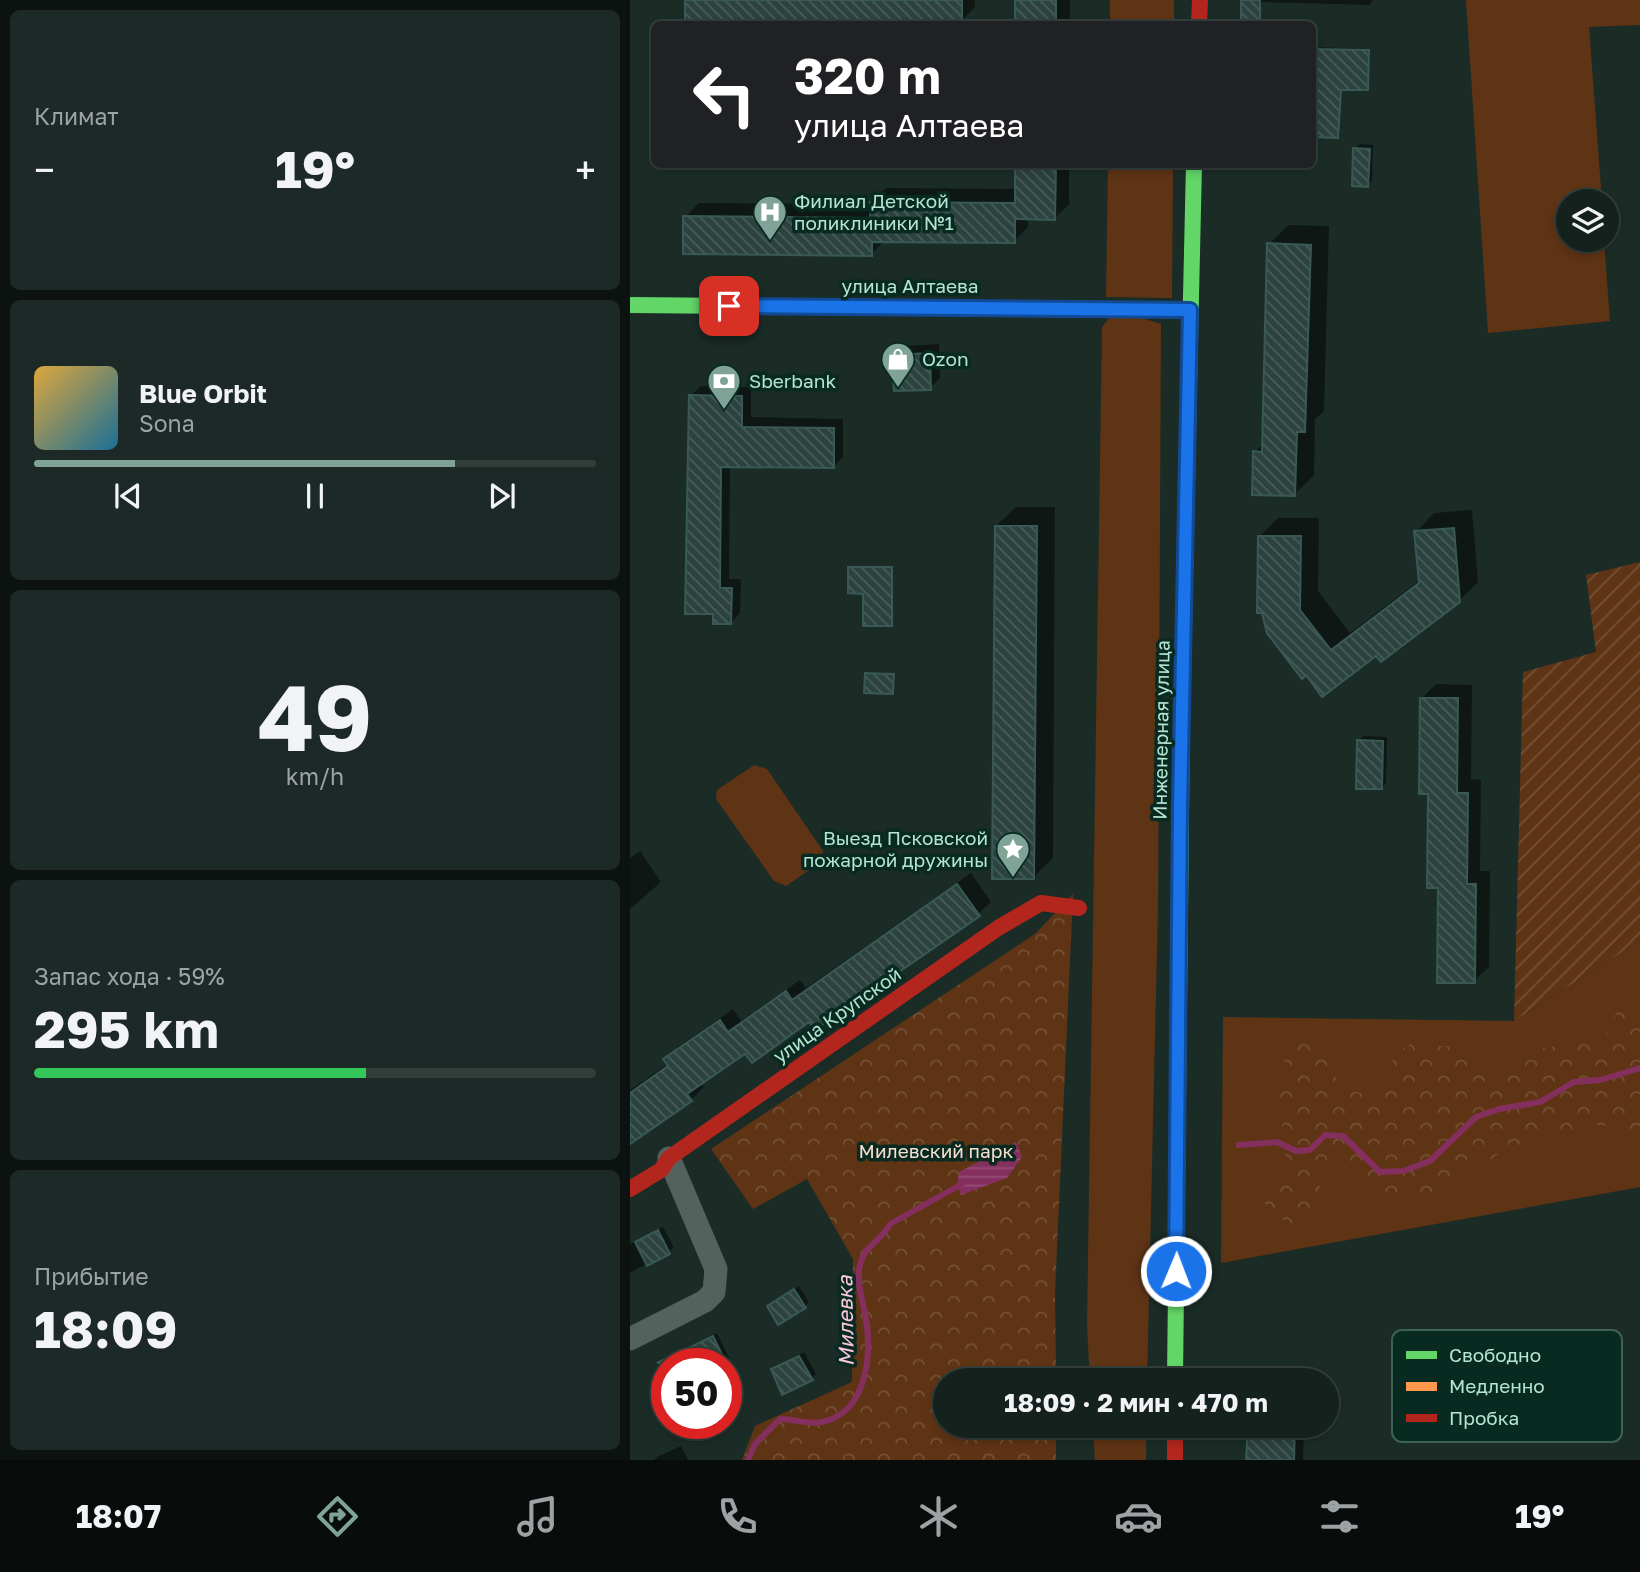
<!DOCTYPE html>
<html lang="ru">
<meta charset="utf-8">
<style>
:root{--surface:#14211d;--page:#1d2926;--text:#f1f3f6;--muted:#9da3a4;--line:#333e3b;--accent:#7fa497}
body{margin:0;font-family:"Golos Text",sans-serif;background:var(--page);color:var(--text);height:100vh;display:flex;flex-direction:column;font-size:26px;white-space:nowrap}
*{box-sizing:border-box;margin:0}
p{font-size:23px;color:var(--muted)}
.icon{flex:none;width:38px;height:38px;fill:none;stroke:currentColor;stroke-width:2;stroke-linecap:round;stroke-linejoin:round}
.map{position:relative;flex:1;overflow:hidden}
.drawer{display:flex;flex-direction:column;gap:10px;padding:10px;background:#0b1210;width:630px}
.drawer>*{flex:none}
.hud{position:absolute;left:21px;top:21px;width:665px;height:147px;border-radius:10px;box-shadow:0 4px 10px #0003,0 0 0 2px var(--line);background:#202124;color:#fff;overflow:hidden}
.fabs{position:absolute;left:926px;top:189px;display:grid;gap:14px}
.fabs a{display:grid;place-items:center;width:63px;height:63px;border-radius:50%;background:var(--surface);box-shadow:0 4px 10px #0003,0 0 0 2px var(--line);font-size:35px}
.speed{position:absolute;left:21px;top:1348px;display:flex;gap:14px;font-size:35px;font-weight:700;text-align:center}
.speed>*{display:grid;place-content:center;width:91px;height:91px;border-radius:50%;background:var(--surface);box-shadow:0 4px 10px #0003,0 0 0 2px var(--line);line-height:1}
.speed .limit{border:10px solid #d22;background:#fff;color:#111}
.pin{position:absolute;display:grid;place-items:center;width:60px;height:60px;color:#fff;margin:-30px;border-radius:14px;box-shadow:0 4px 10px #0006}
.me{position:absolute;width:77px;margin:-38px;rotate:1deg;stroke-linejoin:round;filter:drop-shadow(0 0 5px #0008)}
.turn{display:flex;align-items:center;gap:24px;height:147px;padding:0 28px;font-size:32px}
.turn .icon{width:91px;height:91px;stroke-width:2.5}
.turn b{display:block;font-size:49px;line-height:60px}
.big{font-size:52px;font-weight:700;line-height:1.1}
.drawer .widget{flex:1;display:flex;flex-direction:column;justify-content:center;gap:10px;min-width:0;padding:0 24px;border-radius:10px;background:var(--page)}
.drawer .dial{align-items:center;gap:0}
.dial b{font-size:91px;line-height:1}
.song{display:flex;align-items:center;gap:21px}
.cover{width:84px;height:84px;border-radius:10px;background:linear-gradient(135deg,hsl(40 70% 55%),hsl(200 70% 35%))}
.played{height:7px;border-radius:4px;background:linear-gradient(90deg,var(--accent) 75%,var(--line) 75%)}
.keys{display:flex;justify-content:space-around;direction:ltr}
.heat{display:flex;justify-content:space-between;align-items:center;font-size:38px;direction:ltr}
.charge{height:10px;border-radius:5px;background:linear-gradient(90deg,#34c759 59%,var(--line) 0)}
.trip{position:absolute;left:303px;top:1368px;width:406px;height:70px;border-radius:35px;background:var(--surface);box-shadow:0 4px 10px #0003,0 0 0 2px var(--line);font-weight:700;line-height:70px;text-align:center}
.menu{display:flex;height:112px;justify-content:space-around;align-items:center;background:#080d0c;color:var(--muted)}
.menu .icon{width:49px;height:49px}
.menu .on{color:var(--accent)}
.menu b{font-size:32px;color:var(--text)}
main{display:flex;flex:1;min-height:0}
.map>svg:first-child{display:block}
.grass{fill:#5f3415}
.forest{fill:url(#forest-crowns)}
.garden{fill:url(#garden-furrows)}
.water{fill:url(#water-rules)}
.shadow{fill:#0007}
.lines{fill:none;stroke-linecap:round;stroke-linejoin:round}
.stream{stroke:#852f5f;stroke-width:6}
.building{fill:url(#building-back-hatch);stroke:#385955;stroke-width:2}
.street{stroke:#53625d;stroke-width:23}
.fast{stroke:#63d668;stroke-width:16}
.slow{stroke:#ff974d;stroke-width:16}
.jam{stroke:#b3261e;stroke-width:16}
.route-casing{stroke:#114b97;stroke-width:18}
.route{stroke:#1a73e8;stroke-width:12}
.labels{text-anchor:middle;stroke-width:7;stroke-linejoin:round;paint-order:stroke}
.poi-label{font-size:19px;fill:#b5e4d3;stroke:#082a20;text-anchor:start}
.street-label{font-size:19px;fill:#b5e4d3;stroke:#082a20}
.park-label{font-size:19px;fill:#f8ded0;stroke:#082a20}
.water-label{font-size:21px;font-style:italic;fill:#fdc7df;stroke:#082a20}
.key{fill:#082a20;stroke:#3c6256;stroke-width:2}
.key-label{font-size:19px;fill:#b5e4d3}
</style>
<main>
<section class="drawer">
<div class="widget"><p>Климат</p>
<div class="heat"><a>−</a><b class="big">19°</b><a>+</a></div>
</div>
<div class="widget">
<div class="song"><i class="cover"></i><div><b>Blue Orbit</b><p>Sona</p></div></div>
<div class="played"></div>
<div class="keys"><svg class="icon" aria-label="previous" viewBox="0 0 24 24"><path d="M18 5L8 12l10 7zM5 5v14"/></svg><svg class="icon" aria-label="pause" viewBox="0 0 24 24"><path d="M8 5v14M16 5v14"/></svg><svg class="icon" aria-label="next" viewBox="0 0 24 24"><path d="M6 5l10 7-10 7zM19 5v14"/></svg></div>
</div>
<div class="widget dial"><b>49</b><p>km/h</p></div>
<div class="widget"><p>Запас хода · 59%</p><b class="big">295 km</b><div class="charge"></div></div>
<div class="widget"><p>Прибытие</p><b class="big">18:09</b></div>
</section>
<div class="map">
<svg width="1010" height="1460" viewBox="0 0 1010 1460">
<defs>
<pattern id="forest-crowns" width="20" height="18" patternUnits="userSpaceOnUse" patternTransform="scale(1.75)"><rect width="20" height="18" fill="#5f3415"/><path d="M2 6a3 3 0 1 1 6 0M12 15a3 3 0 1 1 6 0" fill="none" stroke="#745136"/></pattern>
<pattern id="garden-furrows" width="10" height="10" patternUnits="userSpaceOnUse" patternTransform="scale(1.75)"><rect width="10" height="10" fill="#5f3415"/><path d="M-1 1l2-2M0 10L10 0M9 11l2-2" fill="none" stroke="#745136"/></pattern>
<pattern id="water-rules" width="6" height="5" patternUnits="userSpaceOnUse" patternTransform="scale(1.75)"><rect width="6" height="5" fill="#852f5f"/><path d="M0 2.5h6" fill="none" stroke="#944d75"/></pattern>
<pattern id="building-back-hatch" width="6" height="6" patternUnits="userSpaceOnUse" patternTransform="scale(1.75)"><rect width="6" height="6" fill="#2c423e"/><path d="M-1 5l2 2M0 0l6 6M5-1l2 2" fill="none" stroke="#485d59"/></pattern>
</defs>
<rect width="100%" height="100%" fill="#1b2c27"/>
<path class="grass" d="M 480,0 L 544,0 L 544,24 L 480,24 Z
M 836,0 L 1010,0 L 1010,25 L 959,27 L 972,201 L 938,201 L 938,240 L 974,240 L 980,321 L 858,333 Z
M 478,165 L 543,165 L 542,298 L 476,297 Z
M 486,310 L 531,324 L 528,906 L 517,1381 L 460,1381 L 457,1326 L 472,327 Z
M 124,765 L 137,769 L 193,851 L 192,861 L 156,886 L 144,881 L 86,799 L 87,790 Z
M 1010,941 L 1010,1187 L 591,1263 L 593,1017 L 884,1021 Z
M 463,1426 L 516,1426 L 516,1460 L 465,1460 Z"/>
<path class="forest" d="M 443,894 L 425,1292 L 426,1381 L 315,1381 L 315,1426 L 426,1426 L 426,1460 L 112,1460 L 125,1426 L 222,1382 L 223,1259 L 177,1179 L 123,1209 L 81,1149 L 405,934 Z
M 998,1005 L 1010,1006 L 1010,1130 L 961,1124 L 924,1140 L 917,1137 L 878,1148 L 817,1188 L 778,1200 L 748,1194 L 718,1168 L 708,1165 L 692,1171 L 687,1210 L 665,1230 L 633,1202 L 628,1192 L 651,1173 C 654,1163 657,1151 656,1140 C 654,1128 648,1116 647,1103 C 645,1075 658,1032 692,1037 C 709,1063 694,1086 731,1093 C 739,1095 745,1096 753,1093 L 764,1055 L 780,1044 L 828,1047 L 852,1065 L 871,1069 L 916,1047 L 966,1043 L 974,1037 L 988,1010 Z"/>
<path class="garden" d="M 1010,562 L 1010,941 L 884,1021 L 893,672 L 966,652 L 956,575 Z"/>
<path class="water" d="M 386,1142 L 392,1157 L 377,1178 L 331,1195 L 327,1186 L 329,1172 Z"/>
<path class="shadow" d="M 58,0 L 345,0 L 345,7 L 331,21 L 108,19 L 108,24 L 57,24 Z
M 387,0 L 440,0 L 440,24 L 387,24 Z
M 611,0 L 742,0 L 740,5 L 631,2 L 631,24 L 611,24 Z
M 682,47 L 740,49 L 739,87 L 712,88 L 707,136 L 682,135 Z
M 730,144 L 743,145 L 742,181 L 737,185 L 725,149 Z
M 387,164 L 439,164 L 439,204 L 425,218 L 398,217 L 398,227 L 384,241 L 255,240 L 241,254 L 55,217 L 69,203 L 242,204 L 256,188 L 387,189 Z
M 658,225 L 699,226 L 694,411 L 685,419 L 684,475 L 664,495 L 625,452 L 634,443 L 639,244 Z
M 309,344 L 310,378 L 300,388 L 264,355 L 274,346 Z
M 71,386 L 121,387 L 121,417 L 213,419 L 213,457 L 203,467 L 100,465 L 99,579 L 111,579 L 110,613 L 101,623 L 85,622 L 61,395 Z
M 386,507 L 425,507 L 423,858 L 403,878 L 366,526 Z
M 842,510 L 848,582 L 829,601 L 746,653 L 692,694 L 629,537 L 648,518 L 689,518 L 688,591 L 720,633 L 790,580 L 786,532 L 804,513 Z
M 221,566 L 263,566 L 262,624 L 220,568 Z
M 238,672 L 265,673 L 264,690 L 236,674 Z
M 806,684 L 842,685 L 841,779 L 851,780 L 850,871 L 860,871 L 859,967 L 844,981 L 810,886 L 792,698 Z
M 733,736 L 757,737 L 756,783 L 752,788 L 729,741 Z
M 10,851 L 31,882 L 0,909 L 0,858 Z
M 341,873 L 361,902 L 348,914 L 180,1020 L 116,1051 L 71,1084 L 74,1087 L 61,1100 L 0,1142 L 0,1090 L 38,1064 L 36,1060 L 48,1047 L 103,1009 L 111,1021 L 170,980 L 176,988 Z
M 33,1227 L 44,1248 L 0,1273 L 0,1244 Z
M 169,1286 L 179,1302 L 175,1306 L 139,1306 Z
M 87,1333 L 101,1362 L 97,1366 L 96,1363 L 54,1363 L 49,1354 L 54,1349 Z
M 174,1352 L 186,1374 L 182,1378 L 143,1370 Z
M 620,1426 L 674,1426 L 673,1460 L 618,1460 Z
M 51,1446 L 58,1460 L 24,1460 L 27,1457 Z"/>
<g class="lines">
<path class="stream" d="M 609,1145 L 647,1142 L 666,1151 L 680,1150 L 695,1135 L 713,1136 L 750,1172 L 773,1171 L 800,1161 L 846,1117 L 869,1109 L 910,1102 L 944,1082 L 970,1080 L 1010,1068
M 118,1460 L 125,1444 L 150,1419 C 164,1419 177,1425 192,1422 C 238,1413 243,1351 235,1314 C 232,1296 225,1279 231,1261 C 236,1245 253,1239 260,1224 L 332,1184"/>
</g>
<path class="building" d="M 55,0 L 332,0 L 332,23 L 95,20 L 95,24 L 55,24 Z
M 385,0 L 426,0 L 426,24 L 385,24 Z
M 611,0 L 630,0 L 630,24 L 611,24 Z
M 682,49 L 739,50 L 738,90 L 711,90 L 708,138 L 682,137 Z
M 723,148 L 740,149 L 738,187 L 722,186 Z
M 385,164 L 426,164 L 425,220 L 385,219 L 385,243 L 242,242 L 242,256 L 53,254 L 53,216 L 240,218 L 240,202 L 385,203 Z
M 637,243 L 681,245 L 675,432 L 667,432 L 665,496 L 622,495 L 623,451 L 632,452 Z
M 300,353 L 301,390 L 264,391 L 262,355 Z
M 59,395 L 112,396 L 112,427 L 204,428 L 204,468 L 91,467 L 90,588 L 102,588 L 101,624 L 83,624 L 83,614 L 55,614 Z
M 365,526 L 407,526 L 404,879 L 362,879 Z
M 824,528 L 830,602 L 751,662 L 746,656 L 692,697 L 676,675 L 672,679 L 637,633 L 632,613 L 627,613 L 628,536 L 671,536 L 670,610 L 701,650 L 789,583 L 784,531 Z
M 218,567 L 262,567 L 262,626 L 233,626 L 233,594 L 218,593 Z
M 235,673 L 264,674 L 263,694 L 234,693 Z
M 790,698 L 828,698 L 827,793 L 838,793 L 837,884 L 846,884 L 845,983 L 807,983 L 808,888 L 797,888 L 798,794 L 789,794 Z
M 727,740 L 753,741 L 752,789 L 726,789 Z
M 327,884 L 350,916 L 185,1030 L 179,1022 L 122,1063 L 115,1054 L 57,1094 L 62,1101 L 0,1144 L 0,1093 L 38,1066 L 33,1059 L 90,1020 L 98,1032 L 156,991 L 162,1000 Z
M 28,1230 L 40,1254 L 17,1266 L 5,1242 Z
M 164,1289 L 176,1308 L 148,1325 L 137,1306 Z
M 83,1336 L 96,1363 L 27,1363 Z
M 169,1356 L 183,1380 L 152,1395 L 141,1369 Z
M 618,1426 L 665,1426 L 664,1460 L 616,1460 Z"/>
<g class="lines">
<path class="street" d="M 0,1339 L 75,1301 L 84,1292 L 86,1269 L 39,1158"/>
<path class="fast" d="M 0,305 L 454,309
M 559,385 L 564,164
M 545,1381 L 552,722"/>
<path class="slow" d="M 552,722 L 559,385"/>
<path class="jam" d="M 569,24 L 570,0
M 454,309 L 560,310
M 0,1189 L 31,1170 L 39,1158 L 368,928 L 411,903 L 449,908
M 545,1426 L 545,1460"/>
</g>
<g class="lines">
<defs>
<path id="route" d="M 99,306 L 560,310 L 550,807 L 546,1271"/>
</defs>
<use href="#route" class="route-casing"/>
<use href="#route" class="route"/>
</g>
<defs>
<symbol id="hospital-pin" viewBox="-11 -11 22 30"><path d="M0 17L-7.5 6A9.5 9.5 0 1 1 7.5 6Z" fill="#7fa497" stroke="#082a20"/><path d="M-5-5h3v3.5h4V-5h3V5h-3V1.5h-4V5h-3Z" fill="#fff"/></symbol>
<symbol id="shop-pin" viewBox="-11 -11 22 30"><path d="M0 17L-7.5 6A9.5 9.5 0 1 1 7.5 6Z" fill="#7fa497" stroke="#082a20"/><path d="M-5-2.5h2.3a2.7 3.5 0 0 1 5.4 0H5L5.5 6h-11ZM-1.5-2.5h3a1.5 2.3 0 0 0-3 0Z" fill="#fff"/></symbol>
<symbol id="bank-pin" viewBox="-11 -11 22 30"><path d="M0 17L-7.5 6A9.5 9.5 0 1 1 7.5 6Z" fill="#7fa497" stroke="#082a20"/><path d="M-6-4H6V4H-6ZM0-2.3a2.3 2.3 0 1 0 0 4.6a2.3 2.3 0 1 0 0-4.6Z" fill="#fff"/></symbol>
<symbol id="sight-pin" viewBox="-11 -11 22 30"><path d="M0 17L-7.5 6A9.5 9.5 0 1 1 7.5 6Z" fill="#7fa497" stroke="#082a20"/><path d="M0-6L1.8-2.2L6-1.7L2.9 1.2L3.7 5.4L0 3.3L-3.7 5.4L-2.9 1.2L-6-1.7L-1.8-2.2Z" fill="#fff"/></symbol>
</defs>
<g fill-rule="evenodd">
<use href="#hospital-pin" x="121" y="193" width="38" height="52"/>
<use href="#shop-pin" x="249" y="340" width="38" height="52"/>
<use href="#bank-pin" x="75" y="362" width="38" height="52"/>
<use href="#sight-pin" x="364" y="830" width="38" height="52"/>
</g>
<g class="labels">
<g class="poi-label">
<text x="164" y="208">Филиал Детской<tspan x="164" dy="22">поликлиники №1</tspan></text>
<text x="292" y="366">Ozon</text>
<text x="119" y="388">Sberbank</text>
<text x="358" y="845" text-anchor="end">Выезд Псковской<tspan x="358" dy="22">пожарной дружины</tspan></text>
</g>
<g class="street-label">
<text x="280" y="293">улица Алтаева</text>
<text transform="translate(531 730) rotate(-89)" y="7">Инженерная улица</text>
<text transform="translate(207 1015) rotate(-35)" y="7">улица Крупской</text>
</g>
<g class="park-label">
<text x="306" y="1158">Милевский парк</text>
</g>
<g class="water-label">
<text transform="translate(216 1321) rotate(-91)" y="7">Милевка</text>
</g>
</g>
<rect x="762" y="1330" width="230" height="112" rx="10" class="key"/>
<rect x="776" y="1351" width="31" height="8" fill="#63d668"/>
<rect x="776" y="1382" width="31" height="9" fill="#ff974d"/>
<rect x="776" y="1414" width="31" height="8" fill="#b3261e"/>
<g class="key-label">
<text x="819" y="1362">Свободно</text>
<text x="819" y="1393">Медленно</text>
<text x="819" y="1425">Пробка</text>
</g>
</svg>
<div class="fabs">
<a><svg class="icon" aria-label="layers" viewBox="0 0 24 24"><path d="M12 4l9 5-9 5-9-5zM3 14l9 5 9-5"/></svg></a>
</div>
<div class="speed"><div class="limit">50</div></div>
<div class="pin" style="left:99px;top:306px;background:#d93025"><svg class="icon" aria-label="arrive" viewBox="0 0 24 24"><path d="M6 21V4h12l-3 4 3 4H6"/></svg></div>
<svg class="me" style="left:546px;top:1271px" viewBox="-20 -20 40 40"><circle r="17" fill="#1a73e8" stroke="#fff" stroke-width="3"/><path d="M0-11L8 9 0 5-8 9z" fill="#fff"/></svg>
<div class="trip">18:09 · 2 мин · 470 m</div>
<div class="hud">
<div class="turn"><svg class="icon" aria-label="left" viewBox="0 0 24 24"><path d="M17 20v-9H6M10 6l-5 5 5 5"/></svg><div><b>320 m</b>улица Алтаева</div></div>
</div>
</div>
</main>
<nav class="menu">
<b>18:07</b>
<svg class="icon on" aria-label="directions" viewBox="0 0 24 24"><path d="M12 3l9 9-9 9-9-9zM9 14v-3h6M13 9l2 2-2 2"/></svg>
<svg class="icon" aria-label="music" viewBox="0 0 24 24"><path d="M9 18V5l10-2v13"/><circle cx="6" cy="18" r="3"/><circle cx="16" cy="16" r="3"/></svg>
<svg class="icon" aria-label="phone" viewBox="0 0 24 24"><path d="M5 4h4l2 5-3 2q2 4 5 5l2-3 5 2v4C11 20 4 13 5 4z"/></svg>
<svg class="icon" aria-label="climate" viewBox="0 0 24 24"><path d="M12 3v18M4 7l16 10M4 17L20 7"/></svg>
<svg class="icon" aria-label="car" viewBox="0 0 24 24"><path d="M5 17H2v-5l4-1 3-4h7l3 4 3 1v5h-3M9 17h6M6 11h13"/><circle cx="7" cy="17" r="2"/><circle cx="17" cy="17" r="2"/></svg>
<svg class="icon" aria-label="filters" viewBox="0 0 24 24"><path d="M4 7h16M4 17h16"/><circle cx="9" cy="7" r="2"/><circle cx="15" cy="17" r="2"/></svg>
<b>19°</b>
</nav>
